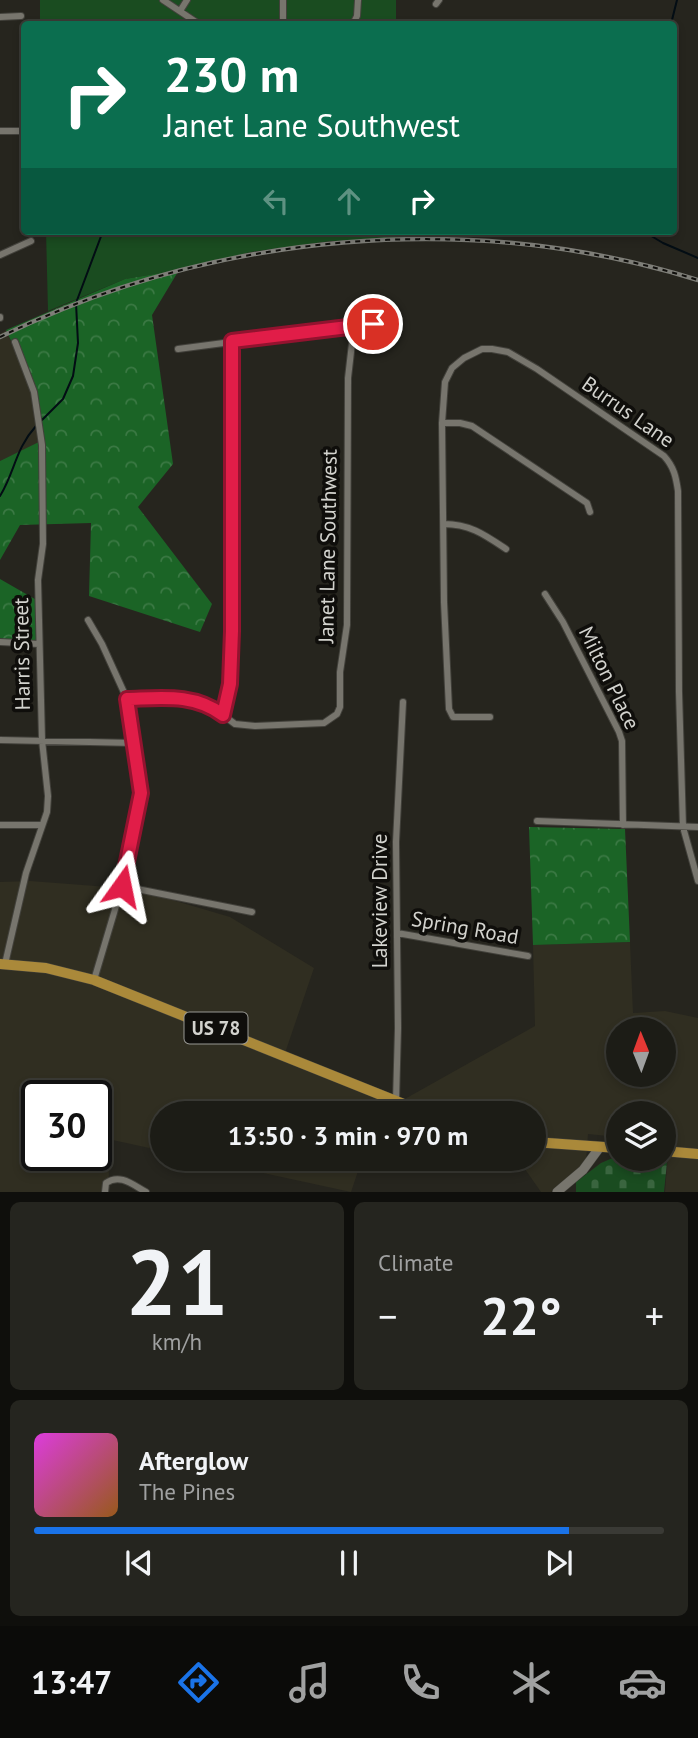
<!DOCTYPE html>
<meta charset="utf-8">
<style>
:root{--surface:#1c1c16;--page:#25251f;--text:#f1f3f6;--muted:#a0a1a1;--line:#3a3a35;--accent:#1a73e8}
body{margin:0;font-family:"PT Sans",sans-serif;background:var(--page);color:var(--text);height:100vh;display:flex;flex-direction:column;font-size:26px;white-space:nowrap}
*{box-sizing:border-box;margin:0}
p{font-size:23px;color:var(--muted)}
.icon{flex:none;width:38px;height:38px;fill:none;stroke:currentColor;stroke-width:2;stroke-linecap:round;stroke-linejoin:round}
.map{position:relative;height:1192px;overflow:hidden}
.details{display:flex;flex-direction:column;gap:10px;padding:10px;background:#0f0f0c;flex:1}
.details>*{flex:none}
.banner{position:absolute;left:21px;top:21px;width:656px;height:214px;border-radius:7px;box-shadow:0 4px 10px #0003,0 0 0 2px var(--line);background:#0b6e4f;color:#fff;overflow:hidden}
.needle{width:46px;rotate:359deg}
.buttons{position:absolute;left:606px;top:1017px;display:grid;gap:14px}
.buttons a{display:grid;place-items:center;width:70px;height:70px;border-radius:50%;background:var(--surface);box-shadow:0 4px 10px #0003,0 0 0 2px var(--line);font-size:35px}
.speed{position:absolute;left:21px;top:1080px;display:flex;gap:14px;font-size:35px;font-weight:700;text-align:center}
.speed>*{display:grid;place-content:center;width:91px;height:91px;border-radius:50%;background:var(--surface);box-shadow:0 4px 10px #0003,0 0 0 2px var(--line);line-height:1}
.speed .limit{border:4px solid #111;border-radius:10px;background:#fff;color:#111}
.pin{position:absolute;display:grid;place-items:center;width:60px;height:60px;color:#fff;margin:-30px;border:4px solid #fff;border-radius:50%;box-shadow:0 2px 7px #0007}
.me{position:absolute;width:77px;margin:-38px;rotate:12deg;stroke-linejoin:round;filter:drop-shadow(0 0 5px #0008)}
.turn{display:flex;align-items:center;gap:24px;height:147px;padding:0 28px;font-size:32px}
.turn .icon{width:91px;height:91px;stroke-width:2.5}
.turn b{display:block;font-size:49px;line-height:60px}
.lanes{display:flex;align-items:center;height:66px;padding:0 28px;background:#0003;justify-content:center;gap:35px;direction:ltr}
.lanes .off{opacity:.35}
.big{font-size:52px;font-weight:700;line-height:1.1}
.details .tile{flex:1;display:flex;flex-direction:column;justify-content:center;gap:10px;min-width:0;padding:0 24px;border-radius:10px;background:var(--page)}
.details .dial{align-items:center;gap:0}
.dial b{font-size:91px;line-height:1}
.song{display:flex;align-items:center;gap:21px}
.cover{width:84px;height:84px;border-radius:10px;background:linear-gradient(135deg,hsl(300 70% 55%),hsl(30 70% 35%))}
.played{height:7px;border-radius:4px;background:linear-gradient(90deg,var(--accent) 85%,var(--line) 85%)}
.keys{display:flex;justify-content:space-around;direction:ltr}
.heat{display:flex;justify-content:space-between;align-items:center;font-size:38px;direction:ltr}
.details .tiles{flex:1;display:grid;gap:10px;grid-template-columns:1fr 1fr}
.tile:last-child{grid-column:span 2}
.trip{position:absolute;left:150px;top:1101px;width:396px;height:70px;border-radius:35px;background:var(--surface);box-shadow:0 4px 10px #0003,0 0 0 2px var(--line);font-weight:700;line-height:70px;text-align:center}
.menu{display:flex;height:112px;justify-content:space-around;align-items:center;background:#0b0b09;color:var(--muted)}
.menu .icon{width:49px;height:49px}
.menu .selected{color:var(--accent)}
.menu b{font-size:32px;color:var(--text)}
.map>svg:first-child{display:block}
.built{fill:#302e21;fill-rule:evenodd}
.green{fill:#1a4c20}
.forest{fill:url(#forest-crowns)}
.cemetery{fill:url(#cemetery-stones)}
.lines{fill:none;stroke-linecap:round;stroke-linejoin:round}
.stream{stroke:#030d14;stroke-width:2}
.street-casing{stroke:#42413b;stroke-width:8}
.secondary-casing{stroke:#42413b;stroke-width:10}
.primary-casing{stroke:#42413b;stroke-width:11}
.street{stroke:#77756d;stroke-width:6}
.secondary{stroke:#77756d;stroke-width:9}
.primary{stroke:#aa893a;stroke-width:10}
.rail-casing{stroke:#7e7e78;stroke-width:4.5}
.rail{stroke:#0f0e0b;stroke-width:2;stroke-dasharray:5;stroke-linecap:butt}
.route-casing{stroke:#92132f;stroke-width:18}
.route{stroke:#e11d48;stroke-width:12}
.labels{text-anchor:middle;stroke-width:7;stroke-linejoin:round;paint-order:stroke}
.shield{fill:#0f0e0b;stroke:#989894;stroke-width:2}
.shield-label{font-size:19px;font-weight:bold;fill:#d3d3ce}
.street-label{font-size:21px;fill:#d3d3ce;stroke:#0f0e0b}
</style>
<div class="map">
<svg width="698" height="1192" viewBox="0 0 698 1192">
<defs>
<pattern id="forest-crowns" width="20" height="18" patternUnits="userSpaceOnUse" patternTransform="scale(1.75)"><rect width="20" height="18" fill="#1b6426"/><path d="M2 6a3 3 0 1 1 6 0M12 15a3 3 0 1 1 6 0" fill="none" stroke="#3b7944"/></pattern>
<pattern id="cemetery-stones" width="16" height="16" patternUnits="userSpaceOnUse" patternTransform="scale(1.75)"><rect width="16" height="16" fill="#1a4c20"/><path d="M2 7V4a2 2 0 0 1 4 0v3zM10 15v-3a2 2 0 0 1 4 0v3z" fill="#3a653f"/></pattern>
</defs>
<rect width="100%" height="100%" fill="#26251e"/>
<path class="built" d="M 6,330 L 27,375 L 43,441 L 0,461 L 0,334 Z
M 30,881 L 135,889 L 230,917 L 314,968 L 284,1056 L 403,1100 L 535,1026 L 533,945 L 630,942 L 633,1013 L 665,1011 L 698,1018 L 698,1192 L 665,1192 L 669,1141 L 663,1140 L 663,1113 L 618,1113 L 618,1137 L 588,1134 L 586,1162 L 551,1192 L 541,1192 L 520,1162 L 511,1159 L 534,1158 L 534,1113 L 391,1113 L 380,1109 L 378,1113 L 163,1113 L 163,1151 L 108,1139 L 109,1182 L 107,1192 L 0,1192 L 0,882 ZM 618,1029 L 663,1029 L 663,1074 L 618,1074 ZM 37,1096 L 96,1096 L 96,1155 L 37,1155 Z
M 198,1159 L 362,1159 L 351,1192 Z"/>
<path class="green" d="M 40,0 L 396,0 L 396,24 L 40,24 Z
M 46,231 L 408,231 L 409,239 L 331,241 L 251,252 L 179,270 L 125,279 L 48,311 Z"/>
<path class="forest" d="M 179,270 L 152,315 L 173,464 L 138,507 L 212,604 L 200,632 L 89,596 L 91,523 L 20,525 L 0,560 L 0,461 L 43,440 L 27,375 L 6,330 L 125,279 Z
M 0,579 L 40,602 L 41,643 L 0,639 Z
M 529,827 L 625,829 L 630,942 L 533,945 Z"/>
<path class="cemetery" d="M 615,1157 L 667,1162 L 664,1192 L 576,1192 L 576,1182 L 601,1163 Z"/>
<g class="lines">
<path class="stream" d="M 671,24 L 677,0
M 643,231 L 663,243 L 698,258
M 42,420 L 63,399 L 73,376 L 78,343 L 76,303 L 103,231
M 0,496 C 15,472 15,449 36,426"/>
<defs>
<path id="street" d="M 163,0 L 199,24
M 283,0 L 283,24
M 436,4 L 439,0
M 180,11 L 187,0
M 0,17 L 21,16
M 353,24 L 357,16 L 358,0
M 0,131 L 23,131
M 0,255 L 31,241
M 0,317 L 0,318
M 178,349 L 393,321
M 442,423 L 444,602 L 449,709 L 453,717 L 490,717
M 590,512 L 587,503 L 472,426 L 460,423 L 442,423 L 445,382 L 452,368 L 464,358 L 482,349 L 492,349 L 508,352 L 537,369 L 664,456 C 674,467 676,477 678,491 L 679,692 L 683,827 L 698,881
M 444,524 C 470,524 485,535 506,549
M 545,594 L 563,622 L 619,732 L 622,741 L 623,825
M 88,620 L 102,644 L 127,699 L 141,793 L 122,886 L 94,980
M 0,642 L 39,644
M 127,699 L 179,698 L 196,700 L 211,706 L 235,724 L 255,726 L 324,723 L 337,714 L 340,707 L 340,672 L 347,625 L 348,378 L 354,326
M 223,714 L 230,684 L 232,631 L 232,341
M 0,740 L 134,743
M 537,821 L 698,827
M 0,825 L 42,825
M 122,886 L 252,912
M 397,933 L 528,956
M 5,964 L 26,873 L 47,812 L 48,796 L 42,740 L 38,580 L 43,544 L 42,445 L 34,392 L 15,342
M 396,1101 L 398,1028 L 396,842 L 403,702
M 105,1192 L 106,1183 C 120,1173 133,1185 146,1192"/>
<path id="secondary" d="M 557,1192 L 583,1170 L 600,1147"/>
<path id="primary" d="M 0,964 L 46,968 L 94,980 L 426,1113
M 534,1142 L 618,1148
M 663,1151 L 698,1154"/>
</defs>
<use href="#street" class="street-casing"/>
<use href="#secondary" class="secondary-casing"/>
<use href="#primary" class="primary-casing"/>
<use href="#street" class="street"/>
<use href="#secondary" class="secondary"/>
<use href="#primary" class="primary"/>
<defs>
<path id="rail" d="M 0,337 C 215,232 469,209 698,280"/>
</defs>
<use href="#rail" class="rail-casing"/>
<use href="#rail" class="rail"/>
</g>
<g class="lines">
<defs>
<path id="route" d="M 122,886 L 141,793 L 127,699 C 161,698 194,693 223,715 L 230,684 L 232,631 L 232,341 L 373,324"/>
</defs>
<use href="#route" class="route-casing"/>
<use href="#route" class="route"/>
</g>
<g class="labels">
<rect class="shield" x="184.5" y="1012.5" width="63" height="31" rx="5"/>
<g class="shield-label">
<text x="216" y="1035">US 78</text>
</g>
<g class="street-label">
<text transform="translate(628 412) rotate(35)" y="7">Burrus Lane</text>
<text transform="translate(328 546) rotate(-89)" y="7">Janet Lane Southwest</text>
<text transform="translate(22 654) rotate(-91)" y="7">Harris Street</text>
<text transform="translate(609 678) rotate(64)" y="7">Milton Place</text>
<text transform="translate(380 901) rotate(-90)" y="7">Lakeview Drive</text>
<text transform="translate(465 928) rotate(10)" y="7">Spring Road</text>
</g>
</g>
</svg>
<div class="buttons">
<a><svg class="needle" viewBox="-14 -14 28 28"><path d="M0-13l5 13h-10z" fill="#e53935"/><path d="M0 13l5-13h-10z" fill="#a0a1a1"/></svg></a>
<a><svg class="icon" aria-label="layers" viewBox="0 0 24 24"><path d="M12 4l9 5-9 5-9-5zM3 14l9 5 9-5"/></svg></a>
</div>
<div class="speed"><div class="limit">30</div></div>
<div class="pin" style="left:373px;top:324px;background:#d93025"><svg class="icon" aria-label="arrive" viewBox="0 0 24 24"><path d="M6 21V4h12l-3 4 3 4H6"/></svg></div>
<svg class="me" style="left:122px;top:886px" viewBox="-20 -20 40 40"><path d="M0-17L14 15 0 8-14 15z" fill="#e11d48" stroke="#fff" stroke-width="4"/></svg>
<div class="trip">13:50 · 3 min · 970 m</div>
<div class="banner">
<div class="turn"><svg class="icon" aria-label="right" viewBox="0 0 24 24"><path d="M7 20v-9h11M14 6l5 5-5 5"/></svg><div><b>230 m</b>Janet Lane Southwest</div></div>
<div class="lanes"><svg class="icon off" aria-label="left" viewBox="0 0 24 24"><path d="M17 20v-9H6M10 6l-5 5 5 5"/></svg><svg class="icon off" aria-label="ahead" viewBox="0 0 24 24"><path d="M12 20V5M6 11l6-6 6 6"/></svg><svg class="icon" aria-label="right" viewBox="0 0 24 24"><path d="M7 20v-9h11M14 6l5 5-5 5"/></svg></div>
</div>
</div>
<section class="details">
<div class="tiles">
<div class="tile dial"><b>21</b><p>km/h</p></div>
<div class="tile"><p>Climate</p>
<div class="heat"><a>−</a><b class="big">22°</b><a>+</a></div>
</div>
<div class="tile">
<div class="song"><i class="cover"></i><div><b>Afterglow</b><p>The Pines</p></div></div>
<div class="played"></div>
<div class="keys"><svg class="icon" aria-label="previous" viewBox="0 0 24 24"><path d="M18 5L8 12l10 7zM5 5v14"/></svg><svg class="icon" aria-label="pause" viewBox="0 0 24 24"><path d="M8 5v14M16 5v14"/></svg><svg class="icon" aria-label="next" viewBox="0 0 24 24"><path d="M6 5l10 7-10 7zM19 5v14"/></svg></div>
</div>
</div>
</section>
<nav class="menu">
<b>13:47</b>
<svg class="icon selected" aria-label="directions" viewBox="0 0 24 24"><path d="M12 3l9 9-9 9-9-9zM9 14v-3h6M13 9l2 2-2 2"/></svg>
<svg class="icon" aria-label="music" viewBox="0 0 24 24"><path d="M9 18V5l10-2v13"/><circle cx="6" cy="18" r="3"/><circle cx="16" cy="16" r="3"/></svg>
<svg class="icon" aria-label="phone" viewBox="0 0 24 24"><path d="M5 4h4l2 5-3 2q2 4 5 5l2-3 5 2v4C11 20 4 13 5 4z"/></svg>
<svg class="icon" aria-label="climate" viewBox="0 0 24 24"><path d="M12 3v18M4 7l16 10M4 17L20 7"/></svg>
<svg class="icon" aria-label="car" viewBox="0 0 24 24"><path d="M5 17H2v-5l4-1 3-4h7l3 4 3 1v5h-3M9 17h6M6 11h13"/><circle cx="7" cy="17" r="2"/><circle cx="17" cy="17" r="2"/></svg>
</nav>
